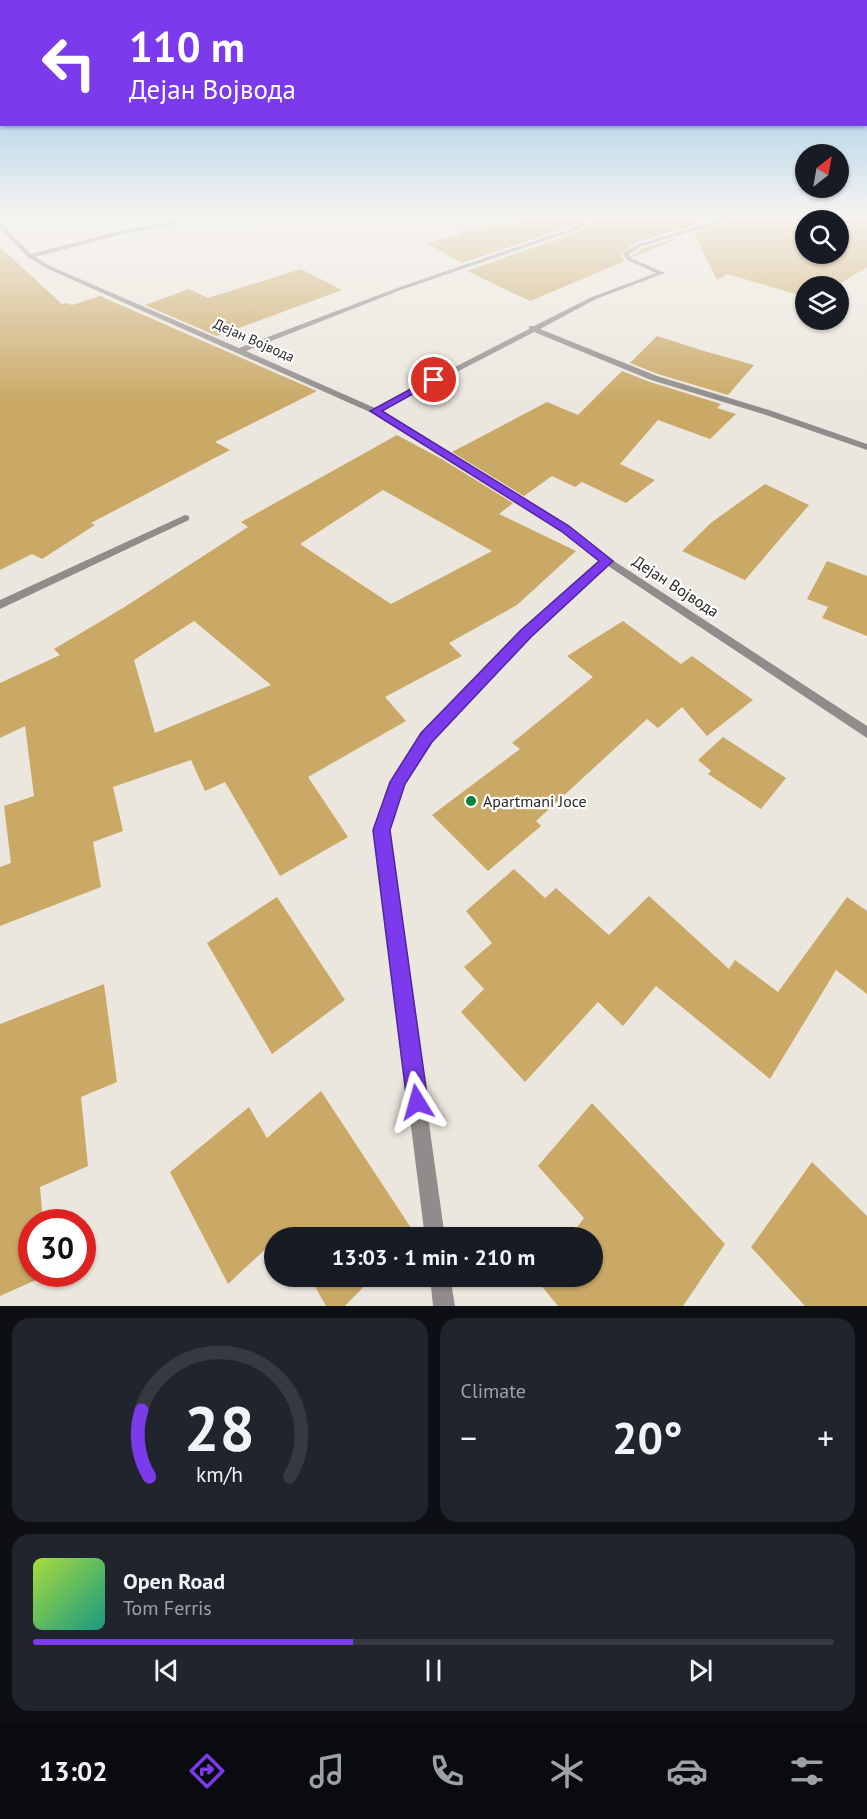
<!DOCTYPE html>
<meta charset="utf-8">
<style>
:root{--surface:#171b24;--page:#20242c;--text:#f1f3f6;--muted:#9ea1a6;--line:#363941;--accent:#7c3aed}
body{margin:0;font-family:"PT Sans",sans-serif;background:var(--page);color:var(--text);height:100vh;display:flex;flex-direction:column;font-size:22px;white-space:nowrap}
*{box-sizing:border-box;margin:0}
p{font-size:20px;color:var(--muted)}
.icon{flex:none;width:33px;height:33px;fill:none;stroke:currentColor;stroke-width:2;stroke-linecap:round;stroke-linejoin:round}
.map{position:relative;height:1306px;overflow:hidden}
.panel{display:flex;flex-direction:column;gap:12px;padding:12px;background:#0d0f14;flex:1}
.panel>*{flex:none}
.guide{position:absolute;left:0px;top:0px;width:867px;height:126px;box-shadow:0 2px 4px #0004;background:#7c3aed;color:#fff;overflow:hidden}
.needle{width:39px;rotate:31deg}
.buttons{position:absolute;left:795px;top:144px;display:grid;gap:12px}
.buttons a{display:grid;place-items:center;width:54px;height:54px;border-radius:50%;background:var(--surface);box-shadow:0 2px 4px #0004;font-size:30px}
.speed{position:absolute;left:18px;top:1209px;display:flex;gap:12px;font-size:30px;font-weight:700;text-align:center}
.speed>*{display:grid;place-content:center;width:78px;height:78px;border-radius:50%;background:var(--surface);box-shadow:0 2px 4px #0004;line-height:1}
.speed .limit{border:9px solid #d22;background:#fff;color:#111}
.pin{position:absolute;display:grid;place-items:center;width:51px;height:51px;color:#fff;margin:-26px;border:3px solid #fff;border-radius:50%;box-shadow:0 2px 6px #0007}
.me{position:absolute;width:66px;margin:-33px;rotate:352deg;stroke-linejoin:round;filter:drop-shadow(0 0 4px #0008)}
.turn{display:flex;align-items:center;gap:21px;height:126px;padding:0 30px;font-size:27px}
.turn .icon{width:78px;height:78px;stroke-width:2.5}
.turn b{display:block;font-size:42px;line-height:51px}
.big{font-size:45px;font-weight:700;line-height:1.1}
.panel .card{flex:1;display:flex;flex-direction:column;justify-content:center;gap:9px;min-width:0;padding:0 21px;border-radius:18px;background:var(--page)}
.panel .dial{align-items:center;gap:0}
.dial svg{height:156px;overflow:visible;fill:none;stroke:var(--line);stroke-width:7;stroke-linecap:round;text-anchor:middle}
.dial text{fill:var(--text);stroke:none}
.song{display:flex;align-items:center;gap:18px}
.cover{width:72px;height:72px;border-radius:9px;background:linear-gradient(135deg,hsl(80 70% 55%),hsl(170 70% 35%))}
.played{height:6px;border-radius:3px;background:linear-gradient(90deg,var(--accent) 40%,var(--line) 40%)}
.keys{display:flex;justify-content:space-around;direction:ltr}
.heat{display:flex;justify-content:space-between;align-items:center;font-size:33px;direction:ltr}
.panel .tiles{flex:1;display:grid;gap:12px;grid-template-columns:1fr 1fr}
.card:last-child{grid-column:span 2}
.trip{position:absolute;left:264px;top:1227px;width:339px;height:60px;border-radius:30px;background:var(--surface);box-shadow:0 2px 4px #0004;font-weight:700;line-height:60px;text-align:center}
.dock{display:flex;height:96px;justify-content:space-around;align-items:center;background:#090b0e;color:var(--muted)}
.dock .icon{width:42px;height:42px}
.dock .on{color:var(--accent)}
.dock b{font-size:27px;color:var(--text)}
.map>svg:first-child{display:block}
.building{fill:#caa966;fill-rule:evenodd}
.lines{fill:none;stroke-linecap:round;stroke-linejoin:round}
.street{fill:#908c8c;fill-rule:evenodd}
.route{fill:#7c3aed;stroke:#51269a;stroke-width:1.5}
.poi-dot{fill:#00823c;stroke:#fff;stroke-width:2}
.labels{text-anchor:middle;stroke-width:4.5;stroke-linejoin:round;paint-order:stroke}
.far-street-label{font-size:14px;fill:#2c2a27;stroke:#fff}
.street-label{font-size:16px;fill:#2c2a27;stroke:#fff}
.poi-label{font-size:16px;fill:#2c2a27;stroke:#fff;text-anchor:start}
</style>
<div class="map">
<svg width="867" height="1306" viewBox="0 0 867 1306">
<rect width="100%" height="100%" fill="#ece7de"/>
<path class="building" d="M 532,219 L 577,219 L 577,222 L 571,226 L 462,263 L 426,243 L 463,234 L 460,231 Z
M 587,219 L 714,219 L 637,242 L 620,253 L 625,261 L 530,301 L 467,271 L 577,232 L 585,227 Z
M 736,219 L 817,220 L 806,220 L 806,254 L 838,254 L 838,220 L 820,220 L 867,219 L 867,267 L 836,286 L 806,286 L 806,297 L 727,274 L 717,280 L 694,233 Z
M 686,235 L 634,257 L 632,255 L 643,248 Z
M 0,247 L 62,304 L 67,303 L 72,305 L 100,296 L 317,391 L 215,442 L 230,450 L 91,523 L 95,525 L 42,559 L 32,554 L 0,570 Z
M 301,269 L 342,290 L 217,336 L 145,305 L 189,289 L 208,298 Z
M 657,336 L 704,351 L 754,365 L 728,395 L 658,374 L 630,363 Z
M 622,371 L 650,382 L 721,404 L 717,408 L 736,414 L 710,439 L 658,420 L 620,464 L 655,480 L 626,503 L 582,482 L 575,487 L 552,476 L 524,496 L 452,452 L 547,402 L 578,415 Z
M 397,435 L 440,458 L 513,503 L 499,514 L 576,551 L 517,605 L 449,643 L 462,656 L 385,697 L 406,721 L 308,777 L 348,837 L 280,876 L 225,782 L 205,791 L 191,760 L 113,787 L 123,831 L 93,842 L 101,887 L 0,926 L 0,867 L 11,863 L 4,806 L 34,796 L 25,726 L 0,738 L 0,683 L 60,655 L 54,649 L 123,608 L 248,527 L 241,522 ZM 383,490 L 492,551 L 391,604 L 300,544 ZM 194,621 L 271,685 L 155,733 L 134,660 Z
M 765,484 L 809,505 L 745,580 L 682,551 L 712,522 Z
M 827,561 L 867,576 L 867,636 L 822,618 L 828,607 L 807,599 Z
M 623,621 L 681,664 L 692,656 L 753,700 L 707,736 L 682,707 L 658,728 L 647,719 L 536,821 L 541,826 L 488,871 L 432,815 L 520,749 L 512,743 L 593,677 L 567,656 Z
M 723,737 L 786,778 L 761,809 L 708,774 L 711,771 L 698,760 Z
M 514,869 L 545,898 L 556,888 L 609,935 L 649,896 L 729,969 L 735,960 L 778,992 L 847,897 L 867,911 L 867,994 L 836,970 L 770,1079 L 656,986 L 623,1026 L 598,1002 L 525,1082 L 461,1012 L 484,989 L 464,967 L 492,943 L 466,911 Z
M 277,897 L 345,1000 L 272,1054 L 207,943 Z
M 104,984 L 117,1082 L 81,1097 L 88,1166 L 40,1187 L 43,1222 L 32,1222 L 32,1274 L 47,1275 L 0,1296 L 0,1024 Z
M 321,1091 L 415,1234 L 412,1238 L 286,1238 L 283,1233 L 274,1238 L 274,1241 L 228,1284 L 170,1172 L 249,1107 L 267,1138 Z
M 592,1103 L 725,1244 L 683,1306 L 558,1306 L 536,1279 L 538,1276 L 592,1276 L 592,1238 L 569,1238 L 584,1218 L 538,1166 Z
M 812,1162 L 867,1216 L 867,1306 L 805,1306 L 751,1247 Z
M 309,1276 L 374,1276 L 345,1306 L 326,1306 Z"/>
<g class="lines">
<path class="street" d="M 184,219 L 199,219 L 120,235 L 35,257 L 50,266 L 239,348 L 397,288 L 572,228 L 579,223 L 579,219 L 585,219 L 584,225 L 576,230 L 401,290 L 246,351 L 375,408 L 529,329 L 529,326 L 534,326 L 592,297 L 656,273 L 627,260 L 622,253 L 638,244 L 723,219 L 734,219 L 642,246 L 629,254 L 631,258 L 665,273 L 596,299 L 540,329 L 657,376 L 769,410 L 867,444 L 867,450 L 763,414 L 651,380 L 534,332 L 381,411 L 569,526 L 611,559 L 867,726 L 867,738 L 608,566 L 530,637 L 432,741 L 404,783 L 388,830 L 445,1238 L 425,1238 L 374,830 L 393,777 L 422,733 L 522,631 L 600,561 L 561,530 L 372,413 L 46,268 L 28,257 L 0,228 L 0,222 L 31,254 L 120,231 Z
M 185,515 L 189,516 L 189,520 L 0,609 L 0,600 Z
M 430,1276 L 450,1276 L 455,1306 L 433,1306 Z"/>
</g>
<linearGradient id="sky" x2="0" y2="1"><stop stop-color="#77b8e6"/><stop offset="0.54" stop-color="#f6f4f0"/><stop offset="1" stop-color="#f6f4f0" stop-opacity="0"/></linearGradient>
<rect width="867" height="402" fill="url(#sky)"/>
<path class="route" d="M 431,378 L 438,380 L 382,411 L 569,526 L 613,561 L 531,637 L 432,742 L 405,784 L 390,830 L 428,1102 L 425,1109 L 417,1112 L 410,1109 L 407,1102 L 373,830 L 390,782 L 421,733 L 521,630 L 599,561 L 561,531 L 370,411 Z"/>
<circle class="poi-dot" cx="471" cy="801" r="6"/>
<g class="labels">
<g class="far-street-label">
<text transform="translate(254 340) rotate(24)" y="5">Дејан Војвода</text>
</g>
<g class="street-label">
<text transform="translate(676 586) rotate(33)" y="6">Дејан Војвода</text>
</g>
<g class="poi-label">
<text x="483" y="807">Apartmani Joce</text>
</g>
</g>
</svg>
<div class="buttons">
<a><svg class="needle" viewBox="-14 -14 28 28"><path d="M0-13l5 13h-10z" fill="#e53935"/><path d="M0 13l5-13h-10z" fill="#9ea1a6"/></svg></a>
<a><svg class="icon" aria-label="search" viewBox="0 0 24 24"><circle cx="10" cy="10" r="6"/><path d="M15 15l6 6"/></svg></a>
<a><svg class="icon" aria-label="layers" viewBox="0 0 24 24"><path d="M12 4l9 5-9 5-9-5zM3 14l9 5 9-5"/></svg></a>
</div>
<div class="speed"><div class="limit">30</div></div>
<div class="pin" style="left:434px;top:380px;background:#d93025"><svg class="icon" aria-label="arrive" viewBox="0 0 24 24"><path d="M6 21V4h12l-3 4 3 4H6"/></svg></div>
<svg class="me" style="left:417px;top:1102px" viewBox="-20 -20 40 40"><path d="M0-17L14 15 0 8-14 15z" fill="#7c3aed" stroke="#fff" stroke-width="4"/></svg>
<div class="trip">13:03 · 1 min · 210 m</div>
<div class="guide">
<div class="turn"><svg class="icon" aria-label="left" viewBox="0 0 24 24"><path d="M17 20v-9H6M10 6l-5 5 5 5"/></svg><div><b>110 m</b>Дејан Војвода</div></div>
</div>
</div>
<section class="panel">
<div class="tiles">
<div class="card dial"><svg viewBox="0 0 100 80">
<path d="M14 69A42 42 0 1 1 86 69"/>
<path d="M14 69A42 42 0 0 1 10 35" stroke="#7c3aed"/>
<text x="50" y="56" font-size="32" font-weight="700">28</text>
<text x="50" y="72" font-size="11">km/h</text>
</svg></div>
<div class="card"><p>Climate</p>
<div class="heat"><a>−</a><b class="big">20°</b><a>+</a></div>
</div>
<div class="card">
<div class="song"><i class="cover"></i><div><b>Open Road</b><p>Tom Ferris</p></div></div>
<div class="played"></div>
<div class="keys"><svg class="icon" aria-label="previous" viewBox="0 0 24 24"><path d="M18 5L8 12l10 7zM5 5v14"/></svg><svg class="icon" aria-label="pause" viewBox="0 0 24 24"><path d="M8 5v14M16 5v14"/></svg><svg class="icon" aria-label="next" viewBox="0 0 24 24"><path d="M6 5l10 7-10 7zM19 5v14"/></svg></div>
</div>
</div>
</section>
<nav class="dock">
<b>13:02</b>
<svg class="icon on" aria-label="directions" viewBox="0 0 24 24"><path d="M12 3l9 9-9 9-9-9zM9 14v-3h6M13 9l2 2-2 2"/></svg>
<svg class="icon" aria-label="music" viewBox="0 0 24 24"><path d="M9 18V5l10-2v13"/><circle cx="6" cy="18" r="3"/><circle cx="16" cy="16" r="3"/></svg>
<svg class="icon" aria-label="phone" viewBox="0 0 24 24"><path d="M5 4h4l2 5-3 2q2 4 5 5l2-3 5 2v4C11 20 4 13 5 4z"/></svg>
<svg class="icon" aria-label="climate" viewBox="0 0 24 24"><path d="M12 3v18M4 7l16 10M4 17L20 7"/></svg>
<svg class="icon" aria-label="car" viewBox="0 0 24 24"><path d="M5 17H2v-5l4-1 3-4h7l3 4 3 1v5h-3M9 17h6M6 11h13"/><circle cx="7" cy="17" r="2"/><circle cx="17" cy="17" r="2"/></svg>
<svg class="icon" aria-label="filters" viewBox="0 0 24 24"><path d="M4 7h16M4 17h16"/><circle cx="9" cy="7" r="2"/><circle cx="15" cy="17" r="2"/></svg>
</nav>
